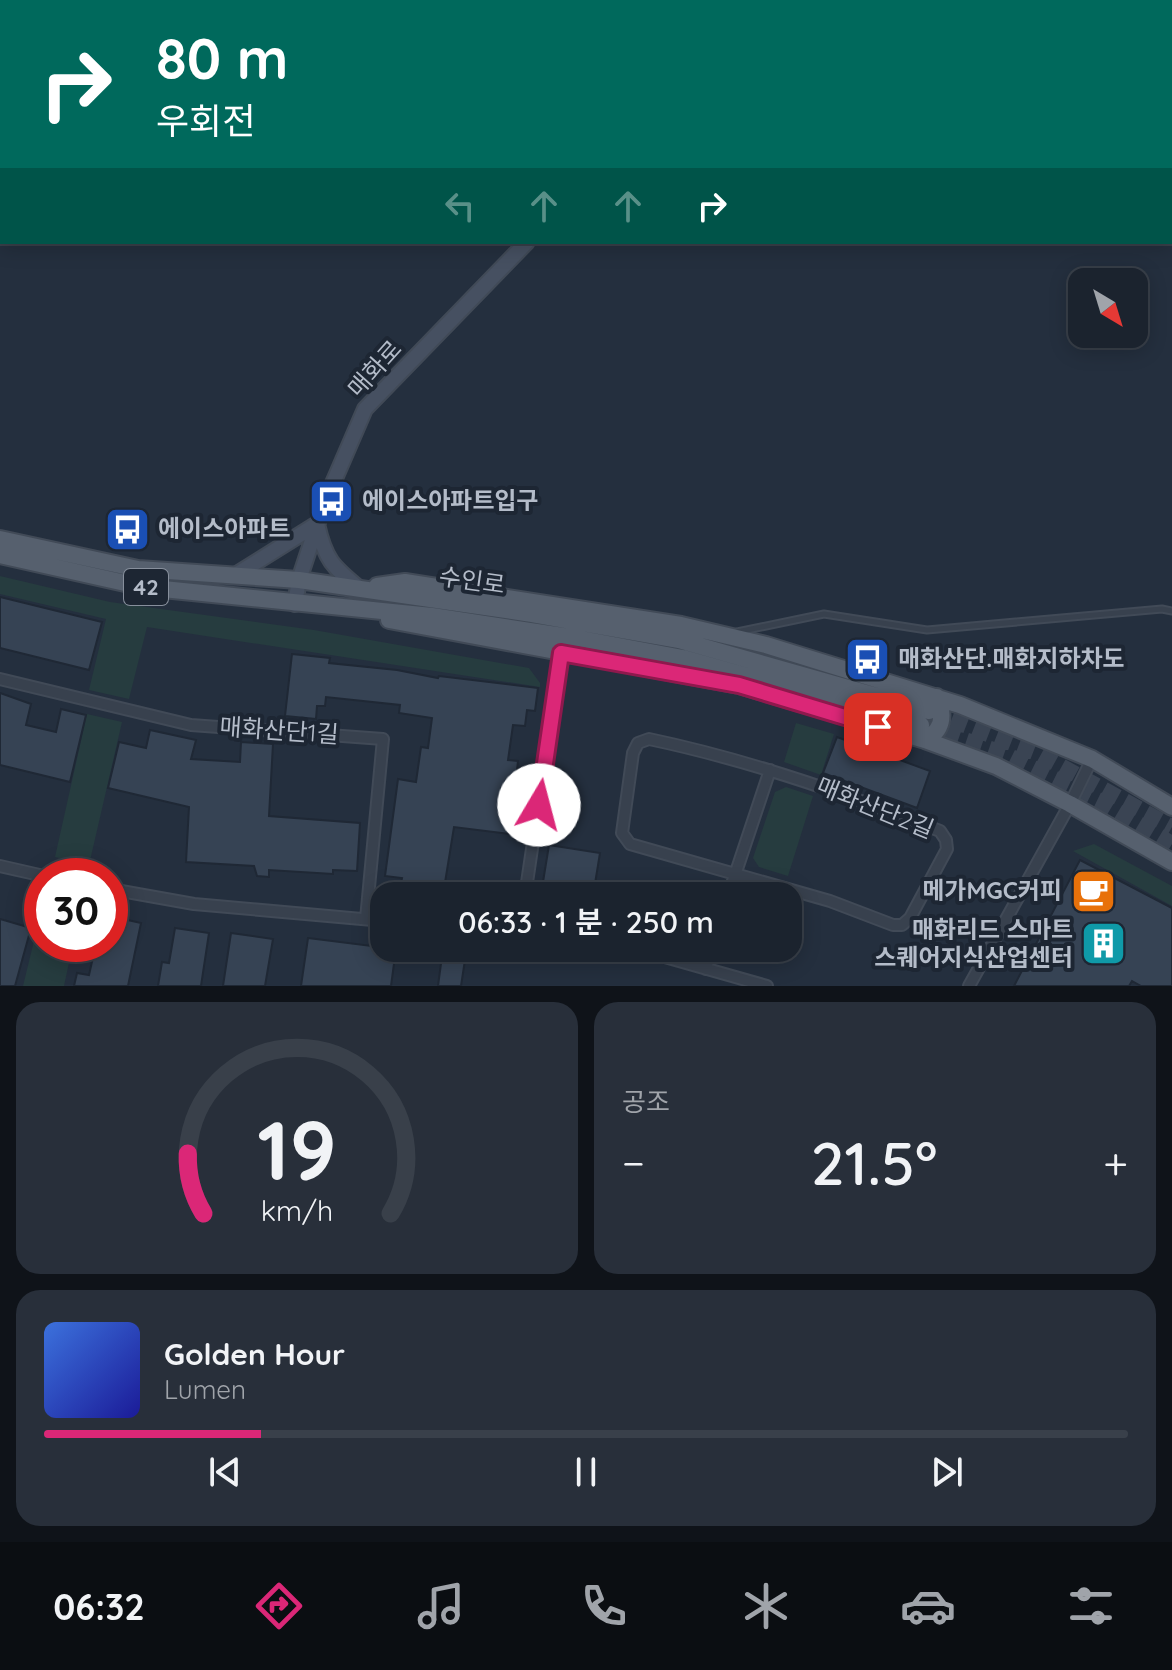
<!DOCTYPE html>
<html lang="ko">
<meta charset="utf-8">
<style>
:root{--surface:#1b232e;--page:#282f3a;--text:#f1f3f6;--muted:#a0a4aa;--line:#39404a;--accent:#db2777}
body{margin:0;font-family:Quicksand,"Noto Sans KR",sans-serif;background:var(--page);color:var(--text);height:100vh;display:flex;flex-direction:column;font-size:30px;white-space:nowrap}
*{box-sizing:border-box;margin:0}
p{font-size:26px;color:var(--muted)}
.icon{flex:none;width:44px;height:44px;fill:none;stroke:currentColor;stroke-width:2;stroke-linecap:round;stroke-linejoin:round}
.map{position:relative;height:986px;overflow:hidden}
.sheet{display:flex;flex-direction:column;gap:16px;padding:16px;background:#0f1319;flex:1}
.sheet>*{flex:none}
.top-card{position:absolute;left:0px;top:0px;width:1172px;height:244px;box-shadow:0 4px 20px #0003,0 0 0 2px var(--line);background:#00695c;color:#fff;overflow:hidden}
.needle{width:52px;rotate:142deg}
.tools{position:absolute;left:1068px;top:268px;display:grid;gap:16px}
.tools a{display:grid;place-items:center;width:80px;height:80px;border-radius:16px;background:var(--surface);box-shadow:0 4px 20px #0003,0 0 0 2px var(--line);font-size:40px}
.speed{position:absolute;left:24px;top:858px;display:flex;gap:16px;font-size:40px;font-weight:700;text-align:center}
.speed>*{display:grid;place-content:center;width:104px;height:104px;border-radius:50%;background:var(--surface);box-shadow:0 4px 20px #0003,0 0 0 2px var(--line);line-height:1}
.speed .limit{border:12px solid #d22;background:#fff;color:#111}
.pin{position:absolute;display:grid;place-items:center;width:68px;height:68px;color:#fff;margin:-34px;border-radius:16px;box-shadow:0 4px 12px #0006}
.me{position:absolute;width:88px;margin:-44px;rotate:8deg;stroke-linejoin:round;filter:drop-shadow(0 0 6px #0008)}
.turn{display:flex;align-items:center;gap:28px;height:168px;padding:0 24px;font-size:36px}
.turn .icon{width:104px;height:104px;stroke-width:2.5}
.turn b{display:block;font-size:56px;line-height:68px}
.lanes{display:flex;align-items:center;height:76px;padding:0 24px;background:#0003;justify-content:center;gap:40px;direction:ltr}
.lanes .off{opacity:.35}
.big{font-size:60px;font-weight:600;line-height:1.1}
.sheet .card{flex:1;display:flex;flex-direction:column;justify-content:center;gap:12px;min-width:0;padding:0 28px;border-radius:24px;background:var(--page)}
.sheet .dial{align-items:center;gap:0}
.dial svg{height:208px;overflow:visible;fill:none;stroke:var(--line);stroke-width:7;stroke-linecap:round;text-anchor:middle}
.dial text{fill:var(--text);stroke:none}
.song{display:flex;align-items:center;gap:24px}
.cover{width:96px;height:96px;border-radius:12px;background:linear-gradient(135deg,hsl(220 70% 55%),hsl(240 70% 35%))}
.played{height:8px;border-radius:4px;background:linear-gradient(90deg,var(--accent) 20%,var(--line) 20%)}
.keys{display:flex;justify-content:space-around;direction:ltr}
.heat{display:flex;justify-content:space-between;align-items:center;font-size:44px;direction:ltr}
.sheet .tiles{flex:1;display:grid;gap:16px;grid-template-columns:1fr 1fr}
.card:last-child{grid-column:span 2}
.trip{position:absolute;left:370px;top:882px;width:432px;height:80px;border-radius:24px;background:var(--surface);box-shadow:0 4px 20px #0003,0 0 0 2px var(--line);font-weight:600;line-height:80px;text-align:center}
.tab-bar{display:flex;height:128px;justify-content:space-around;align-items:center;background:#0b0e12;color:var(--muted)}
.tab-bar .icon{width:56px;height:56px}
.tab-bar .active{color:var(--accent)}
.tab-bar b{font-size:36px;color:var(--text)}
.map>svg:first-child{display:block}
.green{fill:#263c3f}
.building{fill:#364354;stroke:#1f2835;stroke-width:2}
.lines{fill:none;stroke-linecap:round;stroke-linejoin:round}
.primary-tunnel{stroke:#3a4453;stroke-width:16;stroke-dasharray:16 8;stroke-linecap:butt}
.lane-casing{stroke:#414a57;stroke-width:9}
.street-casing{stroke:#414a57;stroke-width:14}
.secondary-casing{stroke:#414a57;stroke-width:18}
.primary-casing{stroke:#414a57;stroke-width:20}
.lane{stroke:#38414e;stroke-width:5}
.street{stroke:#38414e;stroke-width:10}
.secondary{stroke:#465061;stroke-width:14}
.primary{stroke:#56606e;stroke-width:16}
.route-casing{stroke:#8e194d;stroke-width:20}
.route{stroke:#db2777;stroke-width:14}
.labels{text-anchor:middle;stroke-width:8;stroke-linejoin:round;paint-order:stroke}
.shield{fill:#1d2633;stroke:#878f9c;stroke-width:2}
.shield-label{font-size:22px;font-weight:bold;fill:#b4bcc9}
.street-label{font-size:24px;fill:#b4bcc9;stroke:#1d2633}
.poi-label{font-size:24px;font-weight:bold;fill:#b4bcc9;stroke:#1d2633;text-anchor:start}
</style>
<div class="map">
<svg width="1172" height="986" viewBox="0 0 1172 986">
<rect width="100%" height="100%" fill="#242f3e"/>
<path class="green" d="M 0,576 L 110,602 L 314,630 L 529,668 L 540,683 L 540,687 L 147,627 L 129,699 L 89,690 L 106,619 L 0,594 Z
M 87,714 L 122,722 L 89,865 L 55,857 Z
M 796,723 L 834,734 L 821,775 L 784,762 Z
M 786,787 L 813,796 L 788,876 L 759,867 L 753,858 L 775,792 Z
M 1094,844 L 1172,886 L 1172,906 L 1073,851 Z
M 42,908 L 42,944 L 73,944 L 64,986 L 23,986 Z"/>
<path class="building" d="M 0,597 L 102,622 L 89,670 L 0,648 Z
M 292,654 L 330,658 L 329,663 L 397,670 L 438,678 L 439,676 L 538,688 L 535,711 L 527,710 L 525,726 L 513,725 L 508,760 L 518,761 L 510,834 L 454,827 L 443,895 L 400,888 L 402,878 L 385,876 L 398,779 L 416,782 L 421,747 L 428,748 L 432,718 L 399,713 L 400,705 L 326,697 L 325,706 L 317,706 L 316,719 L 285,716 Z
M 0,693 L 31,704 L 26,725 L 56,732 L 61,709 L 86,715 L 70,782 L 0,765 Z
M 150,730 L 196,740 L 191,759 L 240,762 L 241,742 L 273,744 L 269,816 L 360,823 L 357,871 L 333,870 L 333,874 L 269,870 L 269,877 L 257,876 L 254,866 L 186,862 L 189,807 L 108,788 L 119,742 L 146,748 Z
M 837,737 L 930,771 L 917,808 L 823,773 Z
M 549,845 L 600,853 L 593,896 L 542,888 Z
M 1080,860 L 1172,908 L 1172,986 L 1141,986 L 1132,981 L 1129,986 L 1014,986 Z
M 110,916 L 141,923 L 128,986 L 74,986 L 77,973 L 89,975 L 96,944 L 110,944 Z
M 0,919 L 31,928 L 15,986 L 0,986 Z
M 175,928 L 209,933 L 201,986 L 158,986 L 162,962 L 169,963 Z
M 231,933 L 273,939 L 265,986 L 223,986 Z
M 308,938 L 396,949 L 391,986 L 301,986 Z
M 442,956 L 465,960 L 461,986 L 438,986 Z"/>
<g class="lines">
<path class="primary-tunnel" d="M 929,711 L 1037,753 L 1172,827
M 921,725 L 1005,754 L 1100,801 L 1172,844"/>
<defs>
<path id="lane" d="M 0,56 L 2,57
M 737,632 L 824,614 L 927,630 L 1162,609 L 1172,611"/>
<path id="street" d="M 0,679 L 191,725 L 383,739 L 366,919
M 649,739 C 749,760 845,793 940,831 L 946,840 L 947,849 L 910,918 L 902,925 L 893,925 L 830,901 L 630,844 L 622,833 L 633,753 L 638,743 Z
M 0,866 L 44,876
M 110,889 L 194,904 L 384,921
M 525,896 L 561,653
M 728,896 L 770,770
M 633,948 L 767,986
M 706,969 L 712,948
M 969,986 L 1070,804 L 1092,759"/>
<path id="secondary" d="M 630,2 L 630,0
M 317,524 C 325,560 333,567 360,589
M 234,576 L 317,524
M 295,604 L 299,580 L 324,504 L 365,409 L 527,242"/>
<path id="primary" d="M 0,539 L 138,569 L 299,580 L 532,614 L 679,640 L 929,711
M 0,555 L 143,587 L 432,616 L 576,638 L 683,658 L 921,725
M 377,586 L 405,582 L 681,625 L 766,645 L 960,705 L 1092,759 L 1172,807
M 389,620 L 739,685 L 925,740 L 996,766 L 1070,804 L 1172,862
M 925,740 C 943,731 945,715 937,697"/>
</defs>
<use href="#lane" class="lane-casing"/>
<use href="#street" class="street-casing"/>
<use href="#secondary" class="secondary-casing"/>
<use href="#primary" class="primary-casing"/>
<use href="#lane" class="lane"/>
<use href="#street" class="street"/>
<use href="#secondary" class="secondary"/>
<use href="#primary" class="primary"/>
</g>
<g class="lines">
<defs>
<path id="route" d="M 539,805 L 561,653 L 739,685 L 878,727"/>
</defs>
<use href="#route" class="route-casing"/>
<use href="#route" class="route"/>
</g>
<defs>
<symbol id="bus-square" viewBox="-11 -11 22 22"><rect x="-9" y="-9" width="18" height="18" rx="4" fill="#1a4fb4" stroke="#1d2633"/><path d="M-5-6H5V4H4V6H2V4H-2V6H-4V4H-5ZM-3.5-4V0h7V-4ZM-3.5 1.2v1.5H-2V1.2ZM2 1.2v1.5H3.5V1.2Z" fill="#fff"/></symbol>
<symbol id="cafe-square" viewBox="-11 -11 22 22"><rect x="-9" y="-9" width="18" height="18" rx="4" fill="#e8710a" stroke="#1d2633"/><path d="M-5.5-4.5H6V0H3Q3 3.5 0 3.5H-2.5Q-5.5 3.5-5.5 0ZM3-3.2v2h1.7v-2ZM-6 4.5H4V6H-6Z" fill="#fff"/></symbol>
<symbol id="building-square" viewBox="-11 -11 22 22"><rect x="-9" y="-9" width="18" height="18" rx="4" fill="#0f9aa8" stroke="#1d2633"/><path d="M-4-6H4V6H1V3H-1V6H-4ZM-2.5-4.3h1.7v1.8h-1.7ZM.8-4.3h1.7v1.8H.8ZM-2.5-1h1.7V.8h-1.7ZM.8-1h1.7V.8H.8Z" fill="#fff"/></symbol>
</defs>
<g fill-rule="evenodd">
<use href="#bus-square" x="306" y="476" width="51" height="51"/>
<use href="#bus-square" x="102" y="504" width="51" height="51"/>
<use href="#bus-square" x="842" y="634" width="51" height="51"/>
<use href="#cafe-square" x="1068" y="866" width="51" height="51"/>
<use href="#building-square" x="1078" y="918" width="51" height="51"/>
</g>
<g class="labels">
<rect class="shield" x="124" y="569" width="44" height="36" rx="6"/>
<g class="shield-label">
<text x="146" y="595">42</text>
</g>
<g class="street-label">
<text transform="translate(375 369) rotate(-48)" y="8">매화로</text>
<text transform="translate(472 581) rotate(8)" y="8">수인로</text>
<text transform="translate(279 731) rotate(4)" y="8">매화산단1길</text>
<text transform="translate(875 808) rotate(22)" y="8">매화산단2길</text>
</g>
<g class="poi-label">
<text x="362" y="509">에이스아파트입구</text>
<text x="158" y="537">에이스아파트</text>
<text x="898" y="667">매화산단.매화지하차도</text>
<text x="1062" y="899" text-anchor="end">메가MGC커피</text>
<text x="1073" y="938" text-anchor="end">매화리드 스마트<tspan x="1073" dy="28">스퀘어지식산업센터</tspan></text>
</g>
</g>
</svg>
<div class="tools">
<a><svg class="needle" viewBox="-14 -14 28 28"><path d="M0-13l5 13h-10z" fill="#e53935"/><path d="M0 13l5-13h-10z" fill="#a0a4aa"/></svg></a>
</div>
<div class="speed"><div class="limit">30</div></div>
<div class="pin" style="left:878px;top:727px;background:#d93025"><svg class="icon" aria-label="arrive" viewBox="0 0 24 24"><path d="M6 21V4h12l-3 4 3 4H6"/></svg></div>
<svg class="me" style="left:539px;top:805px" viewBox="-20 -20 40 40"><circle r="19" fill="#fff"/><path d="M0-13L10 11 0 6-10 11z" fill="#db2777"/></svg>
<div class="trip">06:33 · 1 분 · 250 m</div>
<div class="top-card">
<div class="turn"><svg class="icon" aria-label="right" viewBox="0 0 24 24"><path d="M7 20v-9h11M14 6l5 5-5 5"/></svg><div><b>80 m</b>우회전</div></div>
<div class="lanes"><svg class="icon off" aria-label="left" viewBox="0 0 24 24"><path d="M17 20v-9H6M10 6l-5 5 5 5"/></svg><svg class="icon off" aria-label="ahead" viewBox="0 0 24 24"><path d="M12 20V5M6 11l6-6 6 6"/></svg><svg class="icon off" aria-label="ahead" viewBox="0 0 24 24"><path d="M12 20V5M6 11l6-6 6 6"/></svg><svg class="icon" aria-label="right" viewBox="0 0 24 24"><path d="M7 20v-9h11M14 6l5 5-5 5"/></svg></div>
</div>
</div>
<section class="sheet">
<div class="tiles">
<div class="card dial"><svg viewBox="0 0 100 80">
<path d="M14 69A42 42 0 1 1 86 69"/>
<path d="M14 69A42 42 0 0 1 8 46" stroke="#db2777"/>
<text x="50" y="56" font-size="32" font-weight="700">19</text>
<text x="50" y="72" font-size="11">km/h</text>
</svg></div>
<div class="card"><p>공조</p>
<div class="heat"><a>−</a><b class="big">21.5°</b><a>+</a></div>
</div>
<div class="card">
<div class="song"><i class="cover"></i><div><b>Golden Hour</b><p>Lumen</p></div></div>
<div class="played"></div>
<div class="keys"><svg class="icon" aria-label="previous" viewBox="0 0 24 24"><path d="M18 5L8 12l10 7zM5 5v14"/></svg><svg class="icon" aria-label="pause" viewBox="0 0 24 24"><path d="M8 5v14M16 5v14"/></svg><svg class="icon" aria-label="next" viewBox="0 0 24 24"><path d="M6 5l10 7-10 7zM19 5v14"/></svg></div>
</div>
</div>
</section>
<nav class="tab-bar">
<b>06:32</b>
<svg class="icon active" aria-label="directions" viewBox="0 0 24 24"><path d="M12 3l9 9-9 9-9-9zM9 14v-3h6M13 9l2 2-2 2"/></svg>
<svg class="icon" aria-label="music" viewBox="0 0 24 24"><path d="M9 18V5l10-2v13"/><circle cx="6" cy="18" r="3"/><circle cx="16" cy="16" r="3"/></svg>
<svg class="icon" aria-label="phone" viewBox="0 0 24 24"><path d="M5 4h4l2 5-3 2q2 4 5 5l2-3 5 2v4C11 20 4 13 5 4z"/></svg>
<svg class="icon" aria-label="climate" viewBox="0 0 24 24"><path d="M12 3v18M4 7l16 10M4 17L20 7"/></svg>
<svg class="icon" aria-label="car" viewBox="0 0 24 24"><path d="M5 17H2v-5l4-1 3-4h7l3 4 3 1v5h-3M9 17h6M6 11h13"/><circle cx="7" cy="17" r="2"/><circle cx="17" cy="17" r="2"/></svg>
<svg class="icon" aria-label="filters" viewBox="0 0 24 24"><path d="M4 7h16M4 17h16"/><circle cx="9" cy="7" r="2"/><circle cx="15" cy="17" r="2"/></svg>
</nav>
